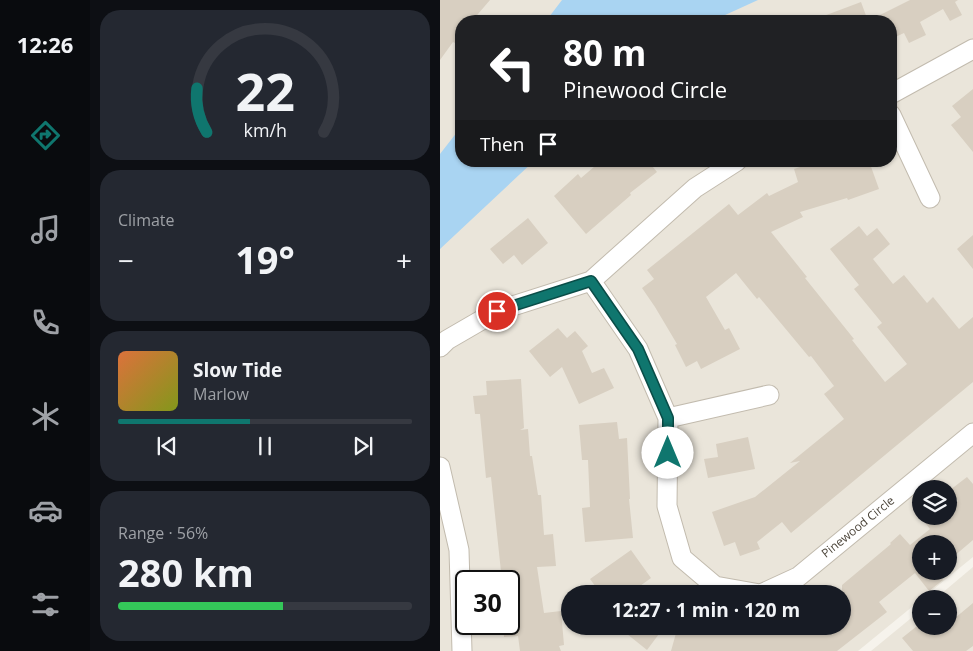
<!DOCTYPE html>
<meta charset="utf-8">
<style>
:root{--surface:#171b24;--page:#242831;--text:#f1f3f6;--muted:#9ea1a6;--line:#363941;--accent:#0f766e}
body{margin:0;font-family:"Open Sans",sans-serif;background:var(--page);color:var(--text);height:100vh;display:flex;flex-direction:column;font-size:19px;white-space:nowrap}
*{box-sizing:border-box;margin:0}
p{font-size:16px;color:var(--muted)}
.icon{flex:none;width:28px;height:28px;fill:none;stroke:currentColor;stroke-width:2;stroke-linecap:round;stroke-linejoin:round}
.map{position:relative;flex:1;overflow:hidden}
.panel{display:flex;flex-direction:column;gap:10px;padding:10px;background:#0d0f14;width:350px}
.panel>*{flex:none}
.guide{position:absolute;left:15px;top:15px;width:442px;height:152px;border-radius:20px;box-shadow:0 1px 4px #0004;background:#202124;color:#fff;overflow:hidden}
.controls{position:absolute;left:472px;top:480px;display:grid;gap:10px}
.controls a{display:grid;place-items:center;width:45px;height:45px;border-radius:50%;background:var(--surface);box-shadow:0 1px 4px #0004;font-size:25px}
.speed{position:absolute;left:15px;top:570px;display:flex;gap:10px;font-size:25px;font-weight:700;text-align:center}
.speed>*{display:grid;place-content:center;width:65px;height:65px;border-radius:50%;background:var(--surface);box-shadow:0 1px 4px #0004;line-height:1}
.speed .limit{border:2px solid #111;border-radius:8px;background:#fff;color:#111}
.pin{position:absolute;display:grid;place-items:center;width:42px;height:42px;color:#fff;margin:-21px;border:2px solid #fff;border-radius:50%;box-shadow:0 1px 5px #0007}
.me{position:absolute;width:55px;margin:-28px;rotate:0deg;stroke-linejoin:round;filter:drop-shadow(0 0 4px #0008)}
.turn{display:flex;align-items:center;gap:18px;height:105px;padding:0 25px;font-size:22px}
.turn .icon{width:65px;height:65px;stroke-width:2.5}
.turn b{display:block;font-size:35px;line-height:42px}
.then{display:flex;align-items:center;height:48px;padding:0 25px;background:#0003;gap:10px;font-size:19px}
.big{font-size:38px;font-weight:700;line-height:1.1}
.panel .widget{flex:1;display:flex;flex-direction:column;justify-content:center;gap:8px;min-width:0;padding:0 18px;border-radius:20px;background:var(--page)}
.panel .dial{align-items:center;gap:0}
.dial svg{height:130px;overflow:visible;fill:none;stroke:var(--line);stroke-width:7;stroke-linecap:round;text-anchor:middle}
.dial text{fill:var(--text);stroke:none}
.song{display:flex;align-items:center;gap:15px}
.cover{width:60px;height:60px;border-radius:8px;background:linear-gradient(135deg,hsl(20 70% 55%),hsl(70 70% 35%))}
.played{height:5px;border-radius:2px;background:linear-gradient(90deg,var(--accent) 45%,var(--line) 45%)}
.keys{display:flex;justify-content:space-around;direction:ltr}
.heat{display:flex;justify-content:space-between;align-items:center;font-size:28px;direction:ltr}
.charge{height:8px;border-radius:4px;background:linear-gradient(90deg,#34c759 56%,var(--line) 0)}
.trip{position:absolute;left:121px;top:585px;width:290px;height:50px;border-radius:25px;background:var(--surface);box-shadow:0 1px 4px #0004;font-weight:700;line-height:50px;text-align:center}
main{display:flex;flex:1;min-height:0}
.tab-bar{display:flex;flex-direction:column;width:90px;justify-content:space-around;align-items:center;background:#090b0e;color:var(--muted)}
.tab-bar .icon{width:35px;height:35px}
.tab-bar .on{color:var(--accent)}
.tab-bar b{font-size:22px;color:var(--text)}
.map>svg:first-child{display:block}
.residential{fill:#eae5da;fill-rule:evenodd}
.water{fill:#a9d4f2}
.building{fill:#d8cfc1}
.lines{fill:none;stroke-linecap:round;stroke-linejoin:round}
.street-casing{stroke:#c2bbae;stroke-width:21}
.street{stroke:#fff;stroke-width:19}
.route-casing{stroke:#0a4d48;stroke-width:12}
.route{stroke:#0f766e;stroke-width:9}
.labels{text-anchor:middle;stroke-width:4;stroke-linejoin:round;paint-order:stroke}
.street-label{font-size:12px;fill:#4b4439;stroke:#fff}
</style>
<main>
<nav class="tab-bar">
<b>12:26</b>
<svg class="icon on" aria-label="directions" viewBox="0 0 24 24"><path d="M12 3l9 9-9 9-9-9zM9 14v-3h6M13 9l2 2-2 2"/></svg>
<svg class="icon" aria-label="music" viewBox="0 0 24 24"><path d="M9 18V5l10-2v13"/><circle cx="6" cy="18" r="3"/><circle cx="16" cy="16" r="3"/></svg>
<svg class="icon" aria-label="phone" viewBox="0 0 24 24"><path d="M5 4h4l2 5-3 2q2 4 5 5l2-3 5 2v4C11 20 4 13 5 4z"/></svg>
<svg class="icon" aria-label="climate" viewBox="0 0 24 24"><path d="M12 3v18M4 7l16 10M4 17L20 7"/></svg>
<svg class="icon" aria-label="car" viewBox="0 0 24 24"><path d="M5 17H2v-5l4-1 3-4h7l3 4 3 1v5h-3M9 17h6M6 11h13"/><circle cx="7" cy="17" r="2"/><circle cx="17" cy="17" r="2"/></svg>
<svg class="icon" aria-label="filters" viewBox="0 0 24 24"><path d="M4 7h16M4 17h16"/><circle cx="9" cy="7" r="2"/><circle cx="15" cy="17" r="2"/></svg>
</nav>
<section class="panel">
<div class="widget dial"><svg viewBox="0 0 100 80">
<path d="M14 69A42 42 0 1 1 86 69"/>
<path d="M14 69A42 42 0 0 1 8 42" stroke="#0f766e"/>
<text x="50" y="56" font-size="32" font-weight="700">22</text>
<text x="50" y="72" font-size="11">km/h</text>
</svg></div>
<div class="widget"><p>Climate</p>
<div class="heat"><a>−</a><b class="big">19°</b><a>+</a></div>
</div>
<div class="widget">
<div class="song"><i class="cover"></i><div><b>Slow Tide</b><p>Marlow</p></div></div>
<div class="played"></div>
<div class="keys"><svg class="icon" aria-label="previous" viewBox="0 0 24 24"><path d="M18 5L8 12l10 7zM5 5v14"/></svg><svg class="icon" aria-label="pause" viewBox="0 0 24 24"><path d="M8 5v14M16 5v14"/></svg><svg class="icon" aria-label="next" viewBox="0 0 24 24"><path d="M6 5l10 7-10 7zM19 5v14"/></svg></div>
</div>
<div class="widget"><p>Range · 56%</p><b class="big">280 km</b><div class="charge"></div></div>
</section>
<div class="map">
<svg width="533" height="651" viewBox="0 0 533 651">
<rect width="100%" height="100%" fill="#f6f3ec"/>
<path class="residential" d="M 0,0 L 533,0 L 533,557 L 418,651 L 0,651 ZM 21,21 L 451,21 L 451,161 L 21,161 ZM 481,489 L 509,489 L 509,516 L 481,516 ZM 481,544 L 509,544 L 509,571 L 481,571 ZM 26,581 L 69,581 L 69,624 L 26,624 ZM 130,594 L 402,594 L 402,626 L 130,626 Z
M 533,567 L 533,651 L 431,651 L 481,610 L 481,626 L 509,626 L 509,599 L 495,599 Z"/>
<path class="water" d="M 122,0 L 318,0 L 272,21 L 106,21 Z
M 21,127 L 21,161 L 94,161 L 0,249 L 0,154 Z"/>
<path class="building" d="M 0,0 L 50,0 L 32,21 L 21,21 L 21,35 L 15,43 L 13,42 L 0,60 Z
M 470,0 L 518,0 L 515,2 L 522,15 L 510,21 L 503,9 L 480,22 L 486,35 L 469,43 L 464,33 L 451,39 L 451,21 L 373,21 L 373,20 L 421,2 L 428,21 Z
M 533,89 L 533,152 L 511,125 L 521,117 L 512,106 Z
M 161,161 L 208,161 L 217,172 L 190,193 L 191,195 L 146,234 L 114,196 L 138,174 L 141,178 Z
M 378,161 L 429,161 L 439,189 L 408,200 L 407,198 L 360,212 L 363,217 L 331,232 L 367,277 L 365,278 L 414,339 L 412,340 L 445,382 L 467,364 L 437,327 L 442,323 L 414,289 L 419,285 L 390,249 L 419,226 L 427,236 L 437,228 L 450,244 L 433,259 L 453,284 L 464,275 L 487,303 L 493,297 L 519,329 L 533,317 L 533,382 L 351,533 L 342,522 L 317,542 L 320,549 L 300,556 L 295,542 L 284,546 L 272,512 L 315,497 L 360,461 L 350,463 L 404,419 L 384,394 L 394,386 L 371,356 L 369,357 L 319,297 L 317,299 L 296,273 L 266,297 L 285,330 L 289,328 L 300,349 L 261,369 L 257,361 L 246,367 L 235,345 L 237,344 L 215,307 L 202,288 L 214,279 L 207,270 L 289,204 L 298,215 L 327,193 L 329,196 L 358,182 L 354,169 Z
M 88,218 L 108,243 L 82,265 L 74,255 L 63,264 L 50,249 Z
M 533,235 L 533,269 L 517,249 Z
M 118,328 L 127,338 L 135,331 L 148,346 L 142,351 L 152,373 L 164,368 L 174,388 L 139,404 L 122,367 L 110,377 L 89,351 Z
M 81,379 L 84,428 L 80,430 L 88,429 L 90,456 L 92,456 L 98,495 L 101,495 L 104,535 L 113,534 L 116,566 L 97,567 L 104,613 L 121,611 L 124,645 L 119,646 L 121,651 L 80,651 L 78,636 L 64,637 L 63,624 L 69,624 L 69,581 L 62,581 L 51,477 L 46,478 L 40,414 L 35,414 L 33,396 L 47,395 L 46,381 Z
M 177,422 L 179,439 L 187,438 L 190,499 L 189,499 L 193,538 L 145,542 L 142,508 L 150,507 L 148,460 L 142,460 L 139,425 Z
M 308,437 L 315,469 L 268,478 L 264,459 L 278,457 L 276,444 Z
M 527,477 L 533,484 L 533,540 L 513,557 L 509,552 L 509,544 L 481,544 L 481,568 L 478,571 L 495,571 L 503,580 L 489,591 L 475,573 L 439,602 L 447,612 L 397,651 L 231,651 L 238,626 L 265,626 L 317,632 L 342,626 L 402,626 L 402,585 L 451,544 L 450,543 L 460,534 L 470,545 L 490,529 L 480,516 L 509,516 L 509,509 L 518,501 L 510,490 Z
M 191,550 L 211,578 L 189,594 L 161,594 L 150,579 Z
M 533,603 L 533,646 L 526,651 L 473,651 L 462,638 L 477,626 L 509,626 L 509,623 Z
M 177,626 L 225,626 L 207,650 Z"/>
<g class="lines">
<defs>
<path id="street" d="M 451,94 L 533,49
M 451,115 L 490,198
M 151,281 L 198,349 L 228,418 L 227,506 L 242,558 L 275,586 L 320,594
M 0,347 L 7,340 L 57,311 L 151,281 L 255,188 L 297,161
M 228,418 L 329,395
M 0,467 L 19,550 L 22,651
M 321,594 L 358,577 L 533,433"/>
</defs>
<use href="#street" class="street-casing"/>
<use href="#street" class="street"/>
</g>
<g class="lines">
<defs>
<path id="route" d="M 57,311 L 151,281 L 198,349 L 228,418 L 228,453"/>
</defs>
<use href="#route" class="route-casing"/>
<use href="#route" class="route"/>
</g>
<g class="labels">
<g class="street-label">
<text transform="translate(418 527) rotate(-39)" y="4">Pinewood Circle</text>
</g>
</g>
</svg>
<div class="controls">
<a><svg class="icon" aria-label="layers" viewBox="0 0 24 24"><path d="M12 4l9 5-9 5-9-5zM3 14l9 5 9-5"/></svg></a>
<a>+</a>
<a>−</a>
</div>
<div class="speed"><div class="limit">30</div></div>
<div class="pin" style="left:57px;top:311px;background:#d93025"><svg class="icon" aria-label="arrive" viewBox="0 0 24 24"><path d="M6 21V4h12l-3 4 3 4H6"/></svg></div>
<svg class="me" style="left:228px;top:453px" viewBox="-20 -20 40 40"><circle r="19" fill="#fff"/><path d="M0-13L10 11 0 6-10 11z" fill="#0f766e"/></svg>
<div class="trip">12:27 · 1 min · 120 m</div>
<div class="guide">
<div class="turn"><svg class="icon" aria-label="left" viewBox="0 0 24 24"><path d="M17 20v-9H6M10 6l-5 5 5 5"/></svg><div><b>80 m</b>Pinewood Circle</div></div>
<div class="then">Then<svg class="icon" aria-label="arrive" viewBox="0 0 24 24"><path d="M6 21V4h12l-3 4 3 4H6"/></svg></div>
</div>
</div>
</main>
